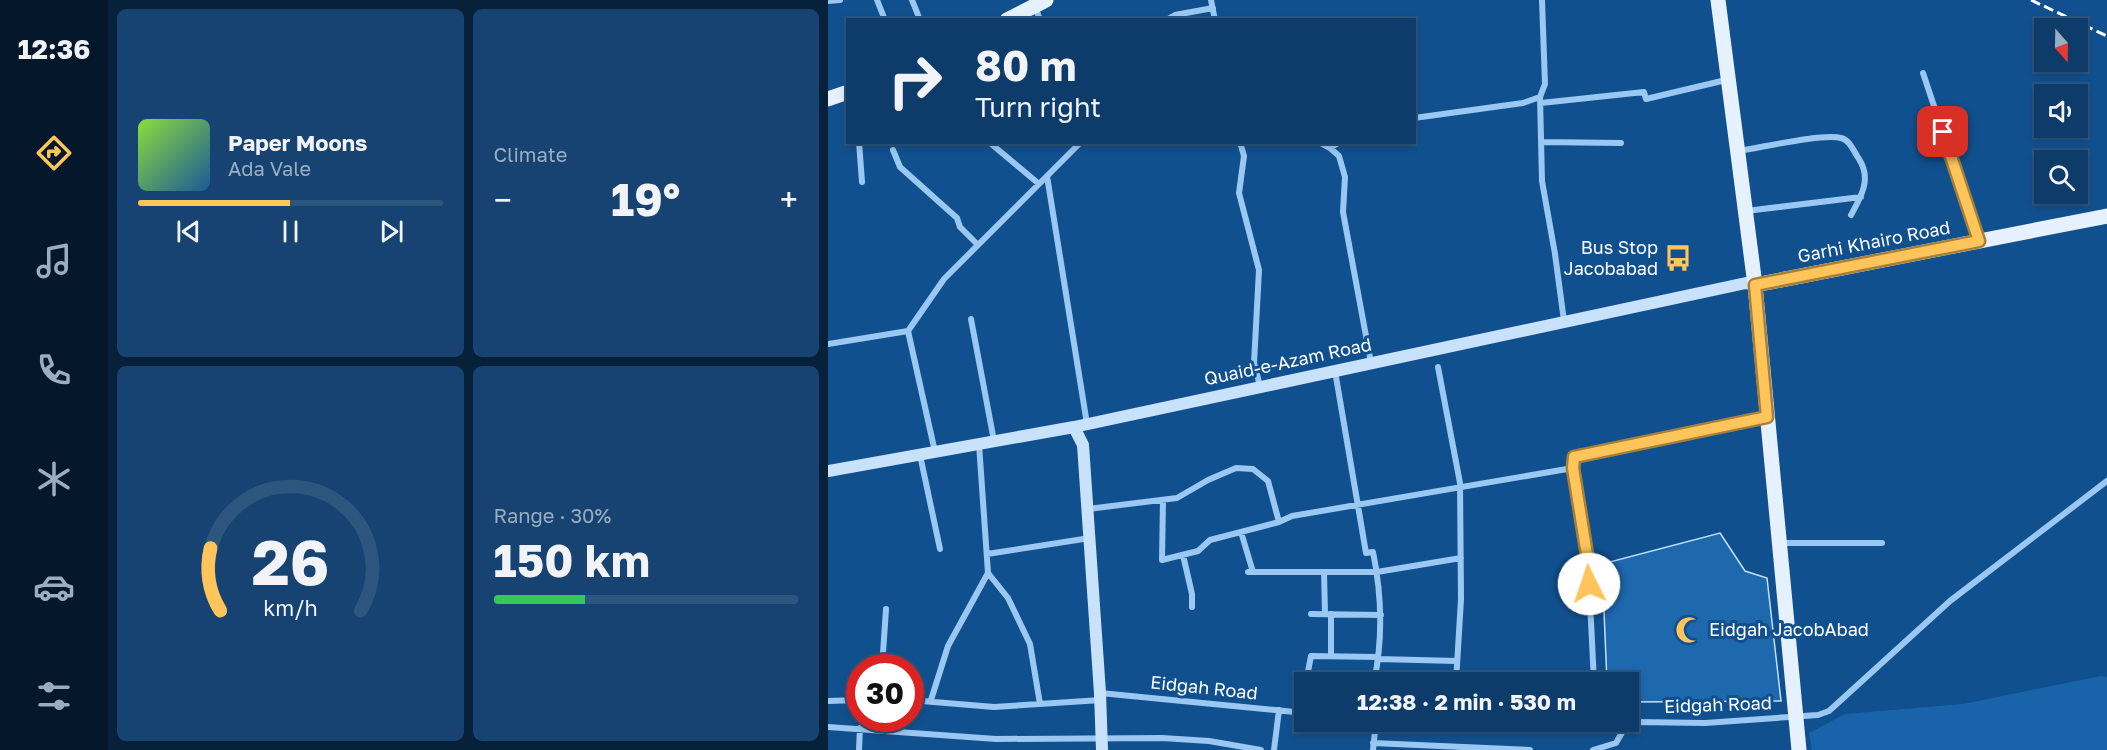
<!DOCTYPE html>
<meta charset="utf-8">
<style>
:root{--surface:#0d3c6b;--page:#164371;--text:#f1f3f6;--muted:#9aadc1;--line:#2d567e;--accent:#ffc55b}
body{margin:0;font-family:"Golos Text",sans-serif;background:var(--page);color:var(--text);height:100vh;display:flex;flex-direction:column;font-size:22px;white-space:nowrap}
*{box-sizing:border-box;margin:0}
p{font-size:20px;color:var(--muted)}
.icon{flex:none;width:33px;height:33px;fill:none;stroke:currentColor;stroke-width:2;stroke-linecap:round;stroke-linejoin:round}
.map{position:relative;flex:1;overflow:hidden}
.details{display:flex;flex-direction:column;gap:9px;padding:9px;background:#07213b;width:720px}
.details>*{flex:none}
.top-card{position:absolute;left:18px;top:18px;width:570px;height:126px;border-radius:0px;box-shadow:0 3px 9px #0003,0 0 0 2px var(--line);background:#0d3c6b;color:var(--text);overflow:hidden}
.needle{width:39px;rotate:160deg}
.tools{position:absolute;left:1206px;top:18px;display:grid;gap:12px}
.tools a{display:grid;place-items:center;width:54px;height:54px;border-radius:0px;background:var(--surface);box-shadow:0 3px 9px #0003,0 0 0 2px var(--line);font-size:30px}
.speed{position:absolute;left:18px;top:654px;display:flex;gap:12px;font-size:30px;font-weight:700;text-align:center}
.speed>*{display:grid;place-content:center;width:78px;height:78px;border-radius:50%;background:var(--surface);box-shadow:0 3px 9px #0003,0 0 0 2px var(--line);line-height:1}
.speed .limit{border:9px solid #d22;background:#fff;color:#111}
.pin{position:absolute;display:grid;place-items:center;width:51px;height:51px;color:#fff;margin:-26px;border-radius:12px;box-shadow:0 3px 9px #0006}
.me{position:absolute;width:66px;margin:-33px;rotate:356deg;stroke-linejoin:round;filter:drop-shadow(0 0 4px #0008)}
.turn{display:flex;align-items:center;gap:21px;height:126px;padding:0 30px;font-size:27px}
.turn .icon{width:78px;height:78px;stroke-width:2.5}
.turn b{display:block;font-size:42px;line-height:51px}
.big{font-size:45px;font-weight:700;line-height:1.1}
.details .widget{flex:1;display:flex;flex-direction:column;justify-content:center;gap:9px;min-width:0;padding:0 21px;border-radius:9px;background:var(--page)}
.details .dial{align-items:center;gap:0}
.dial svg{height:156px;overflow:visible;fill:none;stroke:var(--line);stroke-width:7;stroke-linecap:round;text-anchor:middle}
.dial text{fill:var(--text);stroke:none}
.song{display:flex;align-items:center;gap:18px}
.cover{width:72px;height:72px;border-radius:9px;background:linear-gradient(135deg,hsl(90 70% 55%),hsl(210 70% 35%))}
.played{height:6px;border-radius:3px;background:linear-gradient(90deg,var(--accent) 50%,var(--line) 50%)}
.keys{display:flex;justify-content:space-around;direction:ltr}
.heat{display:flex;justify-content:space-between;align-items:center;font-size:33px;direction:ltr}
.charge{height:9px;border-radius:4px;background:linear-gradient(90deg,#34c759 30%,var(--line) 0)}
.details .tiles{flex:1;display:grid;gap:9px;grid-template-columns:repeat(2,1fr)}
.trip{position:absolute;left:466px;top:672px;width:345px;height:60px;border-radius:0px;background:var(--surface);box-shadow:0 3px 9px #0003,0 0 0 2px var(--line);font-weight:700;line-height:60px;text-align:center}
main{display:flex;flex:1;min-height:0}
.menu{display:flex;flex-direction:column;width:108px;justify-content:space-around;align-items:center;background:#05182b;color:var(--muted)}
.menu .icon{width:42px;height:42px}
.menu .current{color:var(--accent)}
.menu b{font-size:27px;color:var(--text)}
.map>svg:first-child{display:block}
.green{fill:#1863a9}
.building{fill:#1e68ae;stroke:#c1e0fd;stroke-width:1.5}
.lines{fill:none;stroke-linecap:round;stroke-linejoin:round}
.street{stroke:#9ac8f2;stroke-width:6}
.secondary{stroke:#c9e2fc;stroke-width:12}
.primary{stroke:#e5f1ff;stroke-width:15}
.rail{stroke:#fff;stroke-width:3;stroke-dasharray:10 4.5;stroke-linecap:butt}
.route-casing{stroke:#a6803b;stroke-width:15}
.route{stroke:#ffc55b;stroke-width:10}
.labels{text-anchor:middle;stroke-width:6;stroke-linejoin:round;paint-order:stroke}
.street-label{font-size:18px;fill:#fff;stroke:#11508f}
.poi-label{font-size:18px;fill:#fff;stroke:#11508f;text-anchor:end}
</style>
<main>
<nav class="menu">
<b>12:36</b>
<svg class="icon current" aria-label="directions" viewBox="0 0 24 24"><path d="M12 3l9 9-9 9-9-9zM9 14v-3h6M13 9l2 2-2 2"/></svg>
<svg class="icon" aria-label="music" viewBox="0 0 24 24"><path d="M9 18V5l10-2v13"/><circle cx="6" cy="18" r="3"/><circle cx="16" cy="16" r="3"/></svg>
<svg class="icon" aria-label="phone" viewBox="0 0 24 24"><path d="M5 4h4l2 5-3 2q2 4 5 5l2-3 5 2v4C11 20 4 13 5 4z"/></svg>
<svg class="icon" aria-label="climate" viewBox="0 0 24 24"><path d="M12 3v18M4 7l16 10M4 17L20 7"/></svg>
<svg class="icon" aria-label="car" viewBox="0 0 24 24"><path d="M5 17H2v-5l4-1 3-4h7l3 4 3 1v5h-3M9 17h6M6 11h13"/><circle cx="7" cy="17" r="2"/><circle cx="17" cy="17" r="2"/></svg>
<svg class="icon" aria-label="filters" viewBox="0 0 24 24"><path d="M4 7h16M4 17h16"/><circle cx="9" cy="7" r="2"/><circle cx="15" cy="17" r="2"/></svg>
</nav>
<section class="details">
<div class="tiles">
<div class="widget">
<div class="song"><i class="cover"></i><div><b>Paper Moons</b><p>Ada Vale</p></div></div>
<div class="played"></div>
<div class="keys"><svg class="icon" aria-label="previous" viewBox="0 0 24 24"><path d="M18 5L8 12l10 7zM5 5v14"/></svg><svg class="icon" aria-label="pause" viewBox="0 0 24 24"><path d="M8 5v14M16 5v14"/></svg><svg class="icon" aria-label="next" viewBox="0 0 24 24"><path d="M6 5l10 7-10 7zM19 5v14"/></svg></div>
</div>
<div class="widget"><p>Climate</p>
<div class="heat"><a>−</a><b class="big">19°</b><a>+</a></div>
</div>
<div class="widget dial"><svg viewBox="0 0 100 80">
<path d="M14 69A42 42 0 1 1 86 69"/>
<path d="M14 69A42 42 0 0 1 9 37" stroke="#ffc55b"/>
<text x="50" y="56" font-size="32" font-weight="700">26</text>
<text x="50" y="72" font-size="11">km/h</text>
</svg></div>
<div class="widget"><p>Range · 30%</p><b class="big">150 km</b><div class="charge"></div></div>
</div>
</section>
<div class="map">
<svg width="1279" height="750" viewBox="0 0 1279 750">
<rect width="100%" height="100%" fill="#11508f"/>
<path class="green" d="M 1273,676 L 1279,677 L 1279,750 L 984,750 L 981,733 L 1017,714 L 1135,704 Z"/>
<path class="building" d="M 892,533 L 917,571 L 939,578 L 953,701 L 801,702 L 801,682 L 779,682 L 774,564 Z"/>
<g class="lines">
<path class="street" d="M 49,0 L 57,20
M 84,0 L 92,20
M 383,0 L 387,20
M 0,1 L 12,0
M 207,6 L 212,20
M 338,20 L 347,15 L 385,8
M 1095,73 L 1151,241
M 712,97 L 714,181 L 727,254 L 736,321
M 713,103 L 816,92 L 818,99 L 898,80
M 586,118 L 695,103 L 712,97 L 717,84 L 714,0
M 31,142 L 34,182
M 161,142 L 211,184
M 412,142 L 416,156 L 411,193 L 431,270 L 426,363 L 432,386
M 491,142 L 502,148 L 512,142
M 713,142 L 793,143
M 502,148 L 511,156 L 517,177 L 515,212 L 543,363
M 65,150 L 72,167 L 129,218 L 132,227 L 150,245
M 910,151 C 932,148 995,133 1013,138 C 1022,140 1026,152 1031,159 C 1044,179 1033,197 1023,215
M 219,176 L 259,424
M 918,211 L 1033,197
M 143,319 L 166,441
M 0,344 L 80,331
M 610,367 L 632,483 L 633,599 L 628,682
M 507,371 L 538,553 L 545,552 C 554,596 555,639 546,682
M 107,452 L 80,331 L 116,279 L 253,142
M 92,455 L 112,549
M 335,500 L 334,560 L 370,551 L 382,540 L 451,522 L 464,516 L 745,468
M 260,509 L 349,498 L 380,480 L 408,468 L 425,469 L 440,481 L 451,522
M 413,532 L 425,572
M 952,543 L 1054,543
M 159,554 L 262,538
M 355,555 L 364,594 L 364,607
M 420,572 L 549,572 L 633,558
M 496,572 L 497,614
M 160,573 L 180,598 L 202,644 L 212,704
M 483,614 L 553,615
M 503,656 L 503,614
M 550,659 L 629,661
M 54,668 L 58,609
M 478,682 L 483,656 L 550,657
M 766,682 L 760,561 L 745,468 L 746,457 L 939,417
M 272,693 L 477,713
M 82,700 L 166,707 L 273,700
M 103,700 L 120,646 L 160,573 L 151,444
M 0,701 L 32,700
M 474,712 L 477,691
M 670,722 L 725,724 L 807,722 L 877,723 L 990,715 L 1001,711 L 1122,601 L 1279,481
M 0,727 L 168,739 L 334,738 L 381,741 L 433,750
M 545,743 L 702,750
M 31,750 L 32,728
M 446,750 L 451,710
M 545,750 L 548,722
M 765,750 L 788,743 L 800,722"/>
<path class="secondary" d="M 246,427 L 255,445 L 272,693 L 274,750
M 0,471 L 246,427 L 918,283 L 927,285"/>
<path class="primary" d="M 890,0 L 927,285 L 971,750
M 179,20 L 218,0
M 0,99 L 20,92
M 927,285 L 1279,216"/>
<path class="rail" d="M 1203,0 L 1279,36"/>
</g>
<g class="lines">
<defs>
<path id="route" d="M 761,584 L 760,561 L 745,468 L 746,457 L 939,417 L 927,285 L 1151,241 L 1115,132"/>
</defs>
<use href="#route" class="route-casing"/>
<use href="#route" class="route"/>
</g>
<defs>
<symbol id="bus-bare" viewBox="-9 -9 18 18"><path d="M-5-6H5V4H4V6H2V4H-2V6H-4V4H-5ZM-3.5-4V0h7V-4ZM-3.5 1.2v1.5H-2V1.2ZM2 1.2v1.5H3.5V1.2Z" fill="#ffc55b" stroke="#11508f" stroke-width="2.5" paint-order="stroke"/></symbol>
<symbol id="mosque-bare" viewBox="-9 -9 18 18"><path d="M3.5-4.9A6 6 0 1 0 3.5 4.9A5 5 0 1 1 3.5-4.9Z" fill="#ffc55b" stroke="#11508f" stroke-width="2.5" paint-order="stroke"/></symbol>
</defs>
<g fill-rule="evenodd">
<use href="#bus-bare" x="831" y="239" width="38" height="38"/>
<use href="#mosque-bare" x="842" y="611" width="38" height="38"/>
</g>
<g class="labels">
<g class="street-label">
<text transform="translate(1046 242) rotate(-11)" y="6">Garhi Khairo Road</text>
<text transform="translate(460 362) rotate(-12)" y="6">Quaid-e-Azam Road</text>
<text transform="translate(376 688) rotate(6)" y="6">Eidgah Road</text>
<text transform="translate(890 705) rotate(-2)" y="6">Eidgah Road</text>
</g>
<g class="poi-label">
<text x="830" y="254">Bus Stop<tspan x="830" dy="21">Jacobabad</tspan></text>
<text x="881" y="636" text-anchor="start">Eidgah JacobAbad</text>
</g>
</g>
</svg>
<div class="tools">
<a><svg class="needle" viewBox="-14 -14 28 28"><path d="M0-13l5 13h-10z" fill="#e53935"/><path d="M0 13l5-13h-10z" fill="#9aadc1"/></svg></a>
<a><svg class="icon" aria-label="sound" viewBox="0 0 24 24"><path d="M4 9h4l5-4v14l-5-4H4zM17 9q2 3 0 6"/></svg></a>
<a><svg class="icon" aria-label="search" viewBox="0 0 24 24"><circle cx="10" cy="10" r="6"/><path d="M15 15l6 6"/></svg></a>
</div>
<div class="speed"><div class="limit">30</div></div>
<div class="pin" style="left:1115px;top:132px;background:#d93025"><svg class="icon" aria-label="arrive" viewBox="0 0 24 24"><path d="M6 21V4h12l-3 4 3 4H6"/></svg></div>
<svg class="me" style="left:761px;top:584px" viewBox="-20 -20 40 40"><circle r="19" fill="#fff"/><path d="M0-13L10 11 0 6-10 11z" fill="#ffc55b"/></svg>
<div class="trip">12:38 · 2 min · 530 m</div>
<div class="top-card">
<div class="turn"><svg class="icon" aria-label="right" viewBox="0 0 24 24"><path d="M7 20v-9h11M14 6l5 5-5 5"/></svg><div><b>80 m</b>Turn right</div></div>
</div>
</div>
</main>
